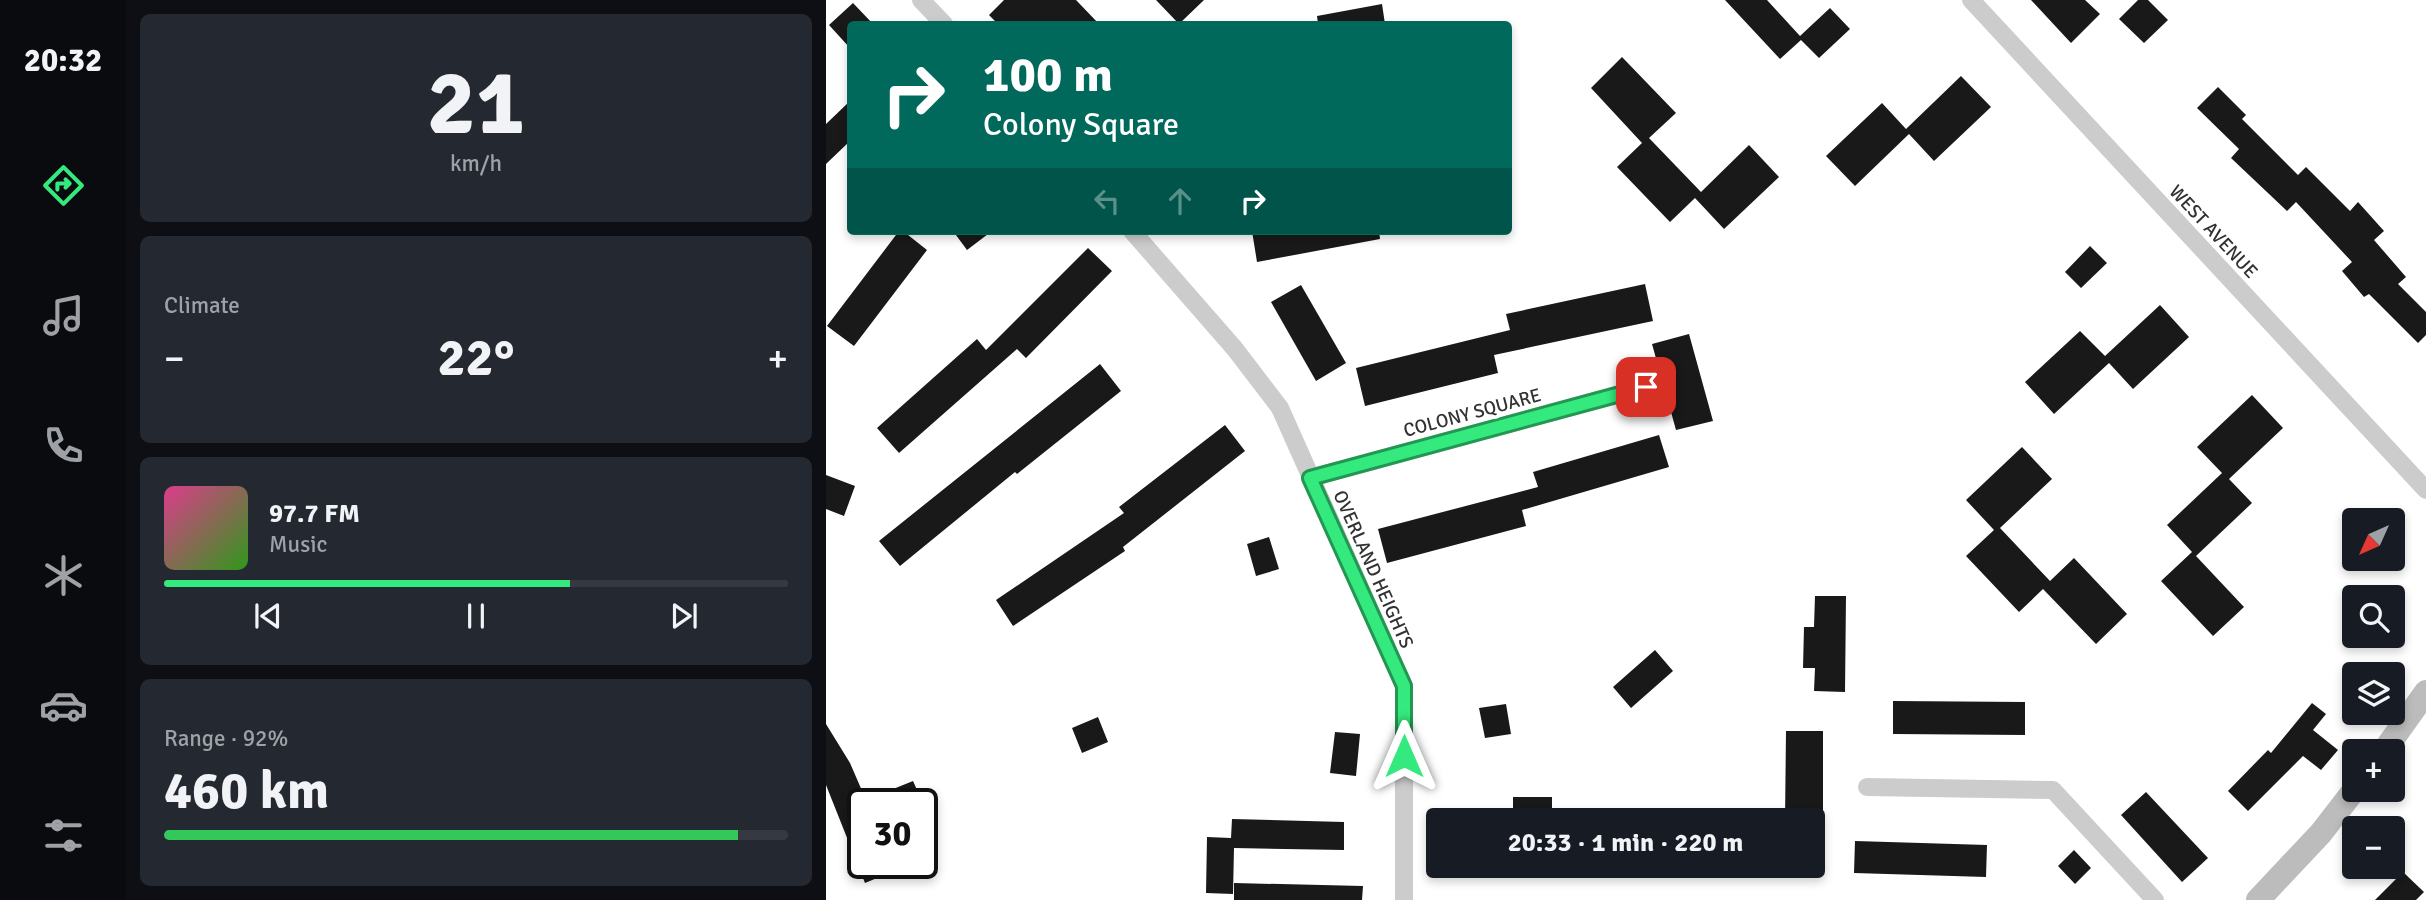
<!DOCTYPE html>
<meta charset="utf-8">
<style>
:root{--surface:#171b24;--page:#242831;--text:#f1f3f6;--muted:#9ea1a6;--line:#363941;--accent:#34e97e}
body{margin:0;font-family:Signika,sans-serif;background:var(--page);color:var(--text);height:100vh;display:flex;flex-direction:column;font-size:26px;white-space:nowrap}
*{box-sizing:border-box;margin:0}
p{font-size:23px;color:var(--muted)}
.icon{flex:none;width:38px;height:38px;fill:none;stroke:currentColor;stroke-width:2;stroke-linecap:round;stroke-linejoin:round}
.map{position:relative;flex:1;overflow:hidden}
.drawer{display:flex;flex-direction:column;gap:14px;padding:14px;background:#0d0f14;width:700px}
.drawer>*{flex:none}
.banner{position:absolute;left:21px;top:21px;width:665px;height:214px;border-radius:7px;box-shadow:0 4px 10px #0003;background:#00695c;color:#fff;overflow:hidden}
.needle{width:46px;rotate:225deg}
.buttons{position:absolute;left:1516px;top:508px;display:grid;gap:14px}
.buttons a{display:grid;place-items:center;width:63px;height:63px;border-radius:7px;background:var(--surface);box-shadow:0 4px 10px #0003;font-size:35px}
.speed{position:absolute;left:21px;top:788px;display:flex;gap:14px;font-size:35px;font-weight:700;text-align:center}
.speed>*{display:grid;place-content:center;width:91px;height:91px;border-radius:50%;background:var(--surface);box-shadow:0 4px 10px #0003;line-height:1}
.speed .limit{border:4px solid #111;border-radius:10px;background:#fff;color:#111}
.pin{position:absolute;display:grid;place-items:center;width:60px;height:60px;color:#fff;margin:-30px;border-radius:14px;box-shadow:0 4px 10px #0006}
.me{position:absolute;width:77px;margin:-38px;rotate:0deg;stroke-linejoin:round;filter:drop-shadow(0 0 5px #0008)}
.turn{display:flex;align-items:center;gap:24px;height:147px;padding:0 21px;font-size:32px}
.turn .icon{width:91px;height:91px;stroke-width:2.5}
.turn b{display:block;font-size:49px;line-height:60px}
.lanes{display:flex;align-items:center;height:66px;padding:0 21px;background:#0003;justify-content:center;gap:35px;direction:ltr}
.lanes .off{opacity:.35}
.big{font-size:52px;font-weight:800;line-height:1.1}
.drawer .tile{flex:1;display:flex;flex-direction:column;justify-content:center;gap:10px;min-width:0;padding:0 24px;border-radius:10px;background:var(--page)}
.drawer .dial{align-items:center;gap:0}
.dial b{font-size:91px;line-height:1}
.song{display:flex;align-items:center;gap:21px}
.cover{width:84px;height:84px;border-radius:10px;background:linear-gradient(135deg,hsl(330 70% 55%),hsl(110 70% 35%))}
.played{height:7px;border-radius:4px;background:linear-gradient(90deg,var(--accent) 65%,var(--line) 65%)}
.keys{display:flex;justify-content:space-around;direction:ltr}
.heat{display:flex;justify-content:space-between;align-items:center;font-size:38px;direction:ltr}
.charge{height:10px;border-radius:5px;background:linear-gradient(90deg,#34c759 92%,var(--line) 0)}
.trip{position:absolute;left:600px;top:808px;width:399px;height:70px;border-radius:7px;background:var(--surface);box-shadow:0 4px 10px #0003;font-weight:800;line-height:70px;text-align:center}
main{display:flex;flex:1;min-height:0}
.menu{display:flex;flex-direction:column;width:126px;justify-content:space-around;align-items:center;background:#090b0e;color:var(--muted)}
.menu .icon{width:49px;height:49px}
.menu .selected{color:var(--accent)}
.menu b{font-size:32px;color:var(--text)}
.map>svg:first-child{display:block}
.building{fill:#191919}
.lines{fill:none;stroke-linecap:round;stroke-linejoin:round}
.minor{stroke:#ccc;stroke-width:18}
.secondary{stroke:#bcbcbc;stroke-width:24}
.route-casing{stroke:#229752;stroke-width:18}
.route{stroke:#34e97e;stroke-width:12}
.labels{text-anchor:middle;stroke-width:7;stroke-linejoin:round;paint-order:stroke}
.street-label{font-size:19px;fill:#323232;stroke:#fff}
</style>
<main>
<nav class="menu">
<b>20:32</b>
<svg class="icon selected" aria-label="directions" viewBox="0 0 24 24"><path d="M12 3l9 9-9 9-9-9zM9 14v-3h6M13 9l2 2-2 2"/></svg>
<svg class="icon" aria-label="music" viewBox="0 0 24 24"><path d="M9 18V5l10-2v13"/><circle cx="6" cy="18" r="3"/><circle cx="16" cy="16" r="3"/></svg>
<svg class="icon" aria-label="phone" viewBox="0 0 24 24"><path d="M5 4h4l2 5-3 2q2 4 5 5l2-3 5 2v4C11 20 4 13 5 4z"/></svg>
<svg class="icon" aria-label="climate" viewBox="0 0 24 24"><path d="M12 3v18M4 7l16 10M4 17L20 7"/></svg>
<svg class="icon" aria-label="car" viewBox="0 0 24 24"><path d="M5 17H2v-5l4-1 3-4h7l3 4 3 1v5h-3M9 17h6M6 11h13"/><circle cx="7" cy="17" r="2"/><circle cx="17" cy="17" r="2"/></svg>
<svg class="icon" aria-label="filters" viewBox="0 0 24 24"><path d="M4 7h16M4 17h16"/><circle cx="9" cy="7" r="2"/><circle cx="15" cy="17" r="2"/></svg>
</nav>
<section class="drawer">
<div class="tile dial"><b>21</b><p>km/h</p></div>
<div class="tile"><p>Climate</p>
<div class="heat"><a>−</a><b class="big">22°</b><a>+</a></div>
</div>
<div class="tile">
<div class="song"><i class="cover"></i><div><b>97.7 FM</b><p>Music</p></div></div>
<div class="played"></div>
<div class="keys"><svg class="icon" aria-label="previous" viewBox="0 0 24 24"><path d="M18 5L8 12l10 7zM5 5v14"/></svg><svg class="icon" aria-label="pause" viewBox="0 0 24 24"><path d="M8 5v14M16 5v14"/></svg><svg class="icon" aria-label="next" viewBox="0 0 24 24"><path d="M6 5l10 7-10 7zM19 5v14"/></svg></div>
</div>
<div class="tile"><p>Range · 92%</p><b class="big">460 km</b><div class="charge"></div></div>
</section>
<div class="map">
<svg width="1600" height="900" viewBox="0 0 1600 900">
<rect width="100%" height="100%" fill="#fff"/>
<path class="building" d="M 178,0 L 250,0 L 273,24 L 172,24 L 163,15 Z
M 330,0 L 378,0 L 353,24 Z
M 899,0 L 941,0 L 974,36 L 1004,8 L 1024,29 L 993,58 L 975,40 L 954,59 Z
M 1205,0 L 1259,0 L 1274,14 L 1245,43 Z
M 1312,0 L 1322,0 L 1342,20 L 1318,43 L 1293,19 Z
M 27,3 L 47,24 L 24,24 L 24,48 L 3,25 Z
M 556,4 L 559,24 L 492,24 L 491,16 Z
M 796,57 L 850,113 L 823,138 L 875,192 L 923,145 L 953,177 L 898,229 L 869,198 L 844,222 L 791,167 L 816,143 L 765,88 Z
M 1135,76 L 1165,107 L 1108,161 L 1083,134 L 1029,186 L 1000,156 L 1056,103 L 1080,129 Z
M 1392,87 L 1420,115 L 1416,119 L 1472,175 L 1480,167 L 1524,211 L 1532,202 L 1558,231 L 1548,240 L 1580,277 L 1572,284 L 1600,312 L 1600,335 L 1592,343 L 1543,294 L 1538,297 L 1516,271 L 1526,262 L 1470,202 L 1461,211 L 1405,158 L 1413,149 L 1371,108 Z
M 24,101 L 24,141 L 0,164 L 0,124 Z
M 73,231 L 77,231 L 101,250 L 28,346 L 1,326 Z
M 127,231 L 166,231 L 141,250 Z
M 426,231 L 553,231 L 554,239 L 431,262 Z
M 1264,246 L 1281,263 L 1255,288 L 1239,272 Z
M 262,248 L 286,271 L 200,358 L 191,349 L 73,453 L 51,428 L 151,339 L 160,350 Z
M 819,284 L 827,321 L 668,355 L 672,373 L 539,406 L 530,368 L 684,330 L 680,314 Z
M 475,285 L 520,363 L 490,381 L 445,302 Z
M 1334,305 L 1363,337 L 1307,389 L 1283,363 L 1228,414 L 1199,382 L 1254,331 L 1279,356 Z
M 863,334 L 887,421 L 850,430 L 826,344 Z
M 274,364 L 295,391 L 191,474 L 189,472 L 74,566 L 53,541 Z
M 1426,395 L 1457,428 L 1403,479 L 1426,503 L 1370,556 L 1418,607 L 1387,636 L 1335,581 L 1366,552 L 1341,525 L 1396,473 L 1371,447 Z
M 399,425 L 419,451 L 297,547 L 299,551 L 187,626 L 170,600 L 298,513 L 293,507 Z
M 833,435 L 843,467 L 696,510 L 700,526 L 561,563 L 552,529 L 712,487 L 707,472 Z
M 1196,447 L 1226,479 L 1174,528 L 1224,581 L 1248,558 L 1301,614 L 1270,644 L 1217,589 L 1193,612 L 1140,556 L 1168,530 L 1140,500 Z
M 0,475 L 29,486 L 18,516 L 0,509 Z
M 443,537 L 453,569 L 430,576 L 421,544 Z
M 989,596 L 1020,596 L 1019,692 L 988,691 L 989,668 L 977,668 L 978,627 L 988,627 Z
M 829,650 L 847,671 L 805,708 L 787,687 Z
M 1067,701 L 1199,702 L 1199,735 L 1067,734 Z
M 1486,703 L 1500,714 L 1487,730 L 1512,750 L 1495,770 L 1477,756 L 1422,811 L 1402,791 L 1442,750 L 1445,753 Z
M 680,704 L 685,734 L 659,738 L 653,708 Z
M 272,717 L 282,742 L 256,753 L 246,728 Z
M 0,724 L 24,763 L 40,800 L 87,781 L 97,803 L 37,803 L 37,863 L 87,863 L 39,883 L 0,785 Z
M 960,731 L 997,731 L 997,821 L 959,821 Z
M 509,732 L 534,734 L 530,776 L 504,773 Z
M 1320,792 L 1382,858 L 1356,882 L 1295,815 Z
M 687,797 L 726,797 L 726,821 L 687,821 Z
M 406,819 L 518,822 L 518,850 L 408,848 L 407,894 L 380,893 L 381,837 L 405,838 Z
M 1029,841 L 1161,845 L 1160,877 L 1028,873 Z
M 1248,850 L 1265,868 L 1249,884 L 1232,866 Z
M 1577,872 L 1598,892 L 1590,900 L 1549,900 Z
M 408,883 L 537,886 L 536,900 L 408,900 Z"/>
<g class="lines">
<path class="minor" d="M 95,0 L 118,24
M 1145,0 L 1600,490
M 306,231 L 409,349 L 454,408 L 578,686 L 578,900
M 484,478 L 820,387
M 1041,787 L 1227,790 L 1329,900"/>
<path class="secondary" d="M 1558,751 L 1600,692
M 1432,900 L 1495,833 L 1529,789"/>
</g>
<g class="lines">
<defs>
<path id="route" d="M 578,756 L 578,686 L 484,478 L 820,387"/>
</defs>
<use href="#route" class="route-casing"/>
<use href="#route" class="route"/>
</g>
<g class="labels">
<g class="street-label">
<text transform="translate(1388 231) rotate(47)" y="7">WEST AVENUE</text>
<text transform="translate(646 412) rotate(-15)" y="7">COLONY SQUARE</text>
<text transform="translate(548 569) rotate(66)" y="7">OVERLAND HEIGHTS</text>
</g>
</g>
</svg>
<div class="buttons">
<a><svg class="needle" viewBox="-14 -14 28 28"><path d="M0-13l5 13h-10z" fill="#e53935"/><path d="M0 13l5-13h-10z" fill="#9ea1a6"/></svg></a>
<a><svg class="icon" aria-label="search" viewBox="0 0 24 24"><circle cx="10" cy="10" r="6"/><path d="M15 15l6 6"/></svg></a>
<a><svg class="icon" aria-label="layers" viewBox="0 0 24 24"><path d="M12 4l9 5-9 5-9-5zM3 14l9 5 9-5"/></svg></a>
<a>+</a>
<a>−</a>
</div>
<div class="speed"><div class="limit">30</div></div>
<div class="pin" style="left:820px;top:387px;background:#d93025"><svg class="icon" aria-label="arrive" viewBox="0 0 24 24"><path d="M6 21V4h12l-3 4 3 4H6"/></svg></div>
<svg class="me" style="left:578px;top:756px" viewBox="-20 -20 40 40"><path d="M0-17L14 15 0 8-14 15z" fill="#34e97e" stroke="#fff" stroke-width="4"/></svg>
<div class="trip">20:33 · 1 min · 220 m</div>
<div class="banner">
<div class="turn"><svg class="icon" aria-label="right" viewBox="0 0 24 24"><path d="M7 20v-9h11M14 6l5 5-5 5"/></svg><div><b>100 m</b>Colony Square</div></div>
<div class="lanes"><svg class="icon off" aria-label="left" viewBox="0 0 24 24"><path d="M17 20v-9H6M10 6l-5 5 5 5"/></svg><svg class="icon off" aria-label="ahead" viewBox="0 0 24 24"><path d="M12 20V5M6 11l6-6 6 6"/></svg><svg class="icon" aria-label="right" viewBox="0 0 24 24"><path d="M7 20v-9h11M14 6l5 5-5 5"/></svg></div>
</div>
</div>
</main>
